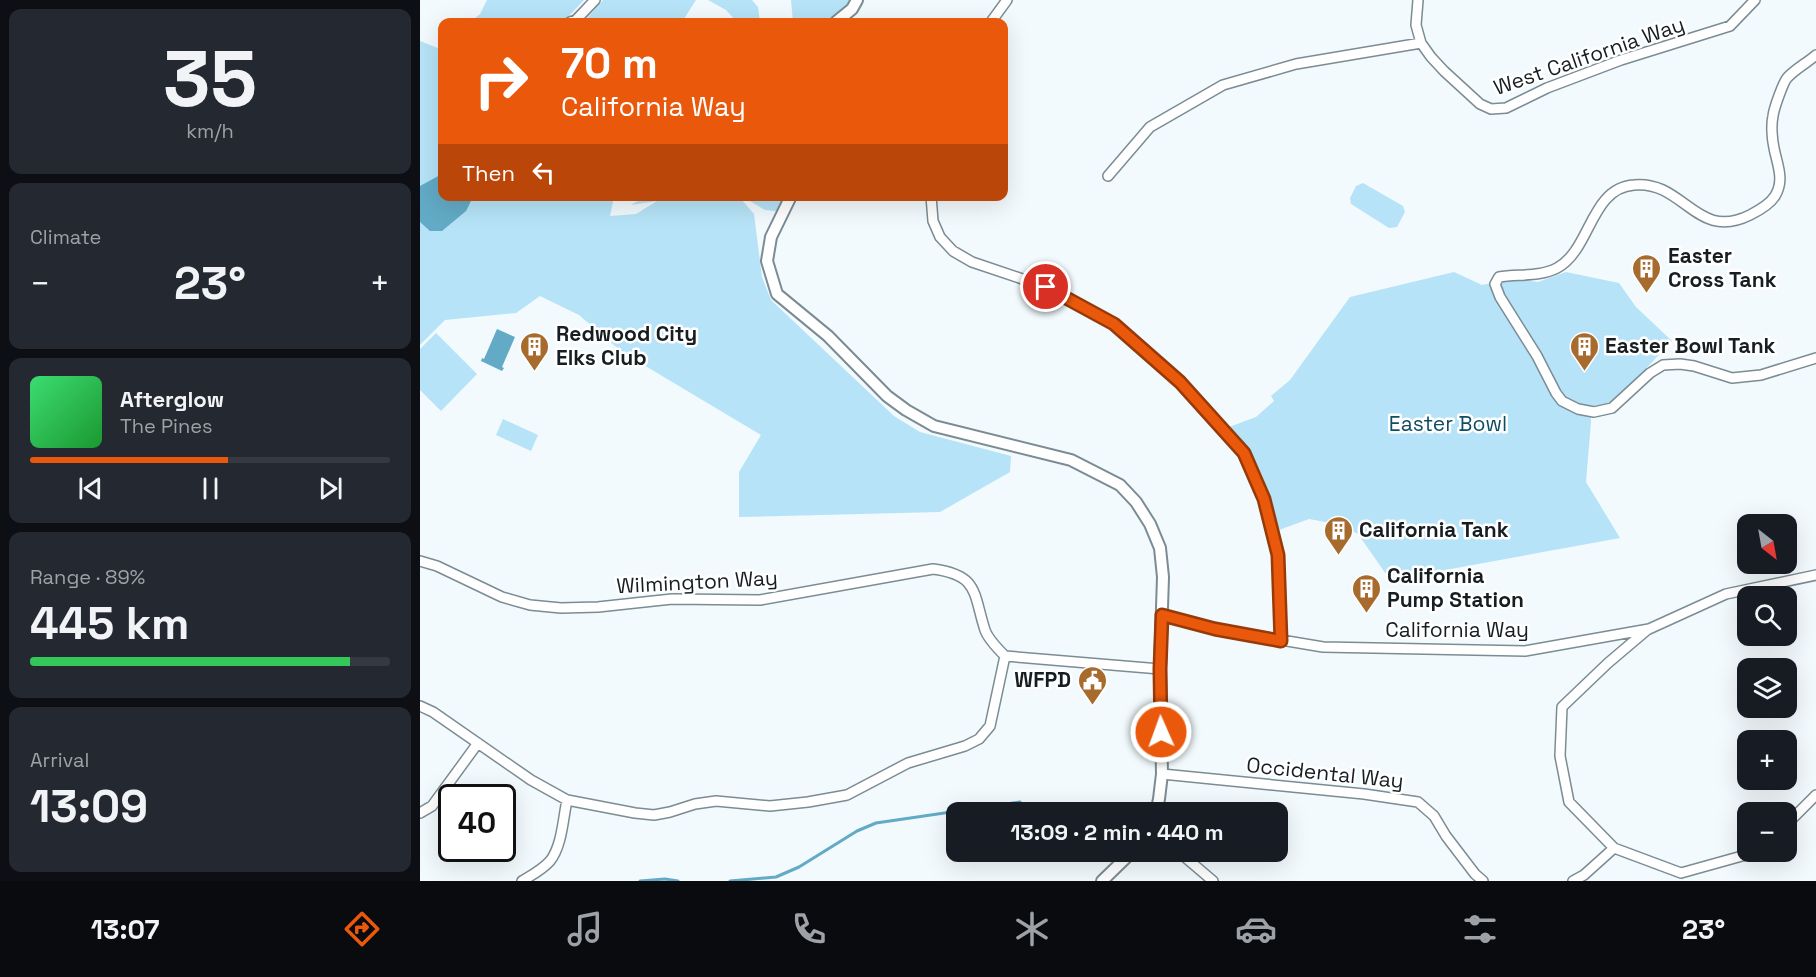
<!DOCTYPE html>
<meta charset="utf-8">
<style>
:root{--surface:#171b24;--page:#242831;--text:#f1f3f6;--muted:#9ea1a6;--line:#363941;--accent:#ea580c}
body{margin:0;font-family:"Space Grotesk",sans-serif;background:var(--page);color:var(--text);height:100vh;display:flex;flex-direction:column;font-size:22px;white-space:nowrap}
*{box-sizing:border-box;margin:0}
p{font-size:20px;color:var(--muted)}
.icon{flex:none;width:33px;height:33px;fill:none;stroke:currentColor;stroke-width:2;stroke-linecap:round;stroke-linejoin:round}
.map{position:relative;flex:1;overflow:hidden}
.drawer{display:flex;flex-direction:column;gap:9px;padding:9px;background:#0d0f14;width:420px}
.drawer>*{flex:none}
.banner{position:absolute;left:18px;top:18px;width:570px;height:183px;border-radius:12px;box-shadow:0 6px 24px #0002;background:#ea580c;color:#fff;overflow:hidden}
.needle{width:39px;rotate:149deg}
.buttons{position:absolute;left:1317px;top:514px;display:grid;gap:12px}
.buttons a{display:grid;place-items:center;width:60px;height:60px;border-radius:12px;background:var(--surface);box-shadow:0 6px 24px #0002;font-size:30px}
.speed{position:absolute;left:18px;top:784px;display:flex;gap:12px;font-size:30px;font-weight:700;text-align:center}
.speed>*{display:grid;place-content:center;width:78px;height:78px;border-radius:50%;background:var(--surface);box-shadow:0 6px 24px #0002;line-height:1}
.speed .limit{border:3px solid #111;border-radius:9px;background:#fff;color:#111}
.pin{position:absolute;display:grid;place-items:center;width:51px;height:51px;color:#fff;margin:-26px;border:3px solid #fff;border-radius:50%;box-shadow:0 2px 6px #0007}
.me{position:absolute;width:66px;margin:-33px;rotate:358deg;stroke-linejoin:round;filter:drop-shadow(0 0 4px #0008)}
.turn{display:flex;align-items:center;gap:21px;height:126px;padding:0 24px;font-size:27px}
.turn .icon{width:78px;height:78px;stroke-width:2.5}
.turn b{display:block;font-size:42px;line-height:51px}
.then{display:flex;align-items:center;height:57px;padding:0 24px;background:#0003;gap:12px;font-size:22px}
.big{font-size:45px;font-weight:700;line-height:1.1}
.drawer .card{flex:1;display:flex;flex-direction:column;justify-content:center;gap:9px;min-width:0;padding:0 21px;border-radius:12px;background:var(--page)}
.drawer .dial{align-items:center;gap:0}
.dial b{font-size:78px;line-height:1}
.song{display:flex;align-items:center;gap:18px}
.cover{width:72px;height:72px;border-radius:9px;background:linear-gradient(135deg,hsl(140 70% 55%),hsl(130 70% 35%))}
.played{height:6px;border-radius:3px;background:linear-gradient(90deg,var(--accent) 55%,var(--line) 55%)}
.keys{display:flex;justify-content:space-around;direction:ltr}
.heat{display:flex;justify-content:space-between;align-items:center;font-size:33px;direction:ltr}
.charge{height:9px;border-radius:4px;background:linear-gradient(90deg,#34c759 89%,var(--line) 0)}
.trip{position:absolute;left:526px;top:802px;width:342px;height:60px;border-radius:12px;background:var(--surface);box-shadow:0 6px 24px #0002;font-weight:700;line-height:60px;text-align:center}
.tabs{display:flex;height:96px;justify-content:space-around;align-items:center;background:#090b0e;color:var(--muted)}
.tabs .icon{width:42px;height:42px}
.tabs .current{color:var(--accent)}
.tabs b{font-size:27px;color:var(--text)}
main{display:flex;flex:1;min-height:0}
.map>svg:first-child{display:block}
.green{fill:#b6e3f7}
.water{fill:#62aac6}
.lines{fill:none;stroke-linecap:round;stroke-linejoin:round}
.stream{stroke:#62aac6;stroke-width:3}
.minor-casing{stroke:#7b8c94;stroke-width:12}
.tertiary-casing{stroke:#7b8c94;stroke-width:14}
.minor{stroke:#fff;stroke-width:9}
.tertiary{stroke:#fff;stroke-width:10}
.route-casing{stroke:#983908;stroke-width:15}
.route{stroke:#ea580c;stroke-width:10}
.labels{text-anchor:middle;stroke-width:5;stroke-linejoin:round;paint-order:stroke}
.street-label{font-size:21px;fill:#171e21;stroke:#fff}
.poi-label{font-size:21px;font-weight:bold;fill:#171e21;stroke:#fff;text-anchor:start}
.park-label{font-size:21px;fill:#114d62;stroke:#fff}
</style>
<main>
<section class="drawer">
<div class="card dial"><b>35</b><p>km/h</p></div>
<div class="card"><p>Climate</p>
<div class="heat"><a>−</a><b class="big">23°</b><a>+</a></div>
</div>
<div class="card">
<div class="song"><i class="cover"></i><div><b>Afterglow</b><p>The Pines</p></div></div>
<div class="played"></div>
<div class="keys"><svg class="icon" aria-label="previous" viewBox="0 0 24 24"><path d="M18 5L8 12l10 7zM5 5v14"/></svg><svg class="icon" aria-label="pause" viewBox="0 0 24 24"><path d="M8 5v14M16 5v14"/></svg><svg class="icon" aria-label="next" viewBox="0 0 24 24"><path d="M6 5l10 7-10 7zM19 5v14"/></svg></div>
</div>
<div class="card"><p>Range · 89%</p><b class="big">445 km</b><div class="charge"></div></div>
<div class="card"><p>Arrival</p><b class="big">13:09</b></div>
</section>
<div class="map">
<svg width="1396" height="881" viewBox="0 0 1396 881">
<rect width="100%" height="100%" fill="#f2fafd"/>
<path class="green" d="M 67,0 L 164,0 L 143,22 L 50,22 L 60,14 Z
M 183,0 L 276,0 L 262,22 L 164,22 Z
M 288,0 L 332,0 L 338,7 L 340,22 L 317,22 L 306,10 Z
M 371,0 L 431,0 C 414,26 401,22 373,22 Z
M 0,41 L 18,48 L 22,45 L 22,196 L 194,197 L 190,216 L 216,214 L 237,201 L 211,205 L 224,197 L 365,197 L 363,212 L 345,210 L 325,198 L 321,199 L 334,214 L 342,277 L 351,300 L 474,416 L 500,432 L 591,456 L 590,472 L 520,512 L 319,517 L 319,472 L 341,435 L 202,352 L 159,315 L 120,296 L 96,313 L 25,320 L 0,345 Z
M 943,183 L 983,206 L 985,212 L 977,227 L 969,228 L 931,204 L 930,198 L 936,186 Z
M 1034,272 L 1062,285 L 1094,278 L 1118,282 L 1146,272 L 1199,283 L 1216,307 L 1252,341 L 1200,396 L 1185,405 L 1170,406 L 1171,422 L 1166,482 L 1200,538 L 1009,573 L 966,574 L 938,534 L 922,525 L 889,519 L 859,530 C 848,488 841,460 809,427 L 836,417 L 854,401 L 851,396 L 870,380 L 930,297 Z
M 16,333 L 57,374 L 21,411 L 0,390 L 0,349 Z
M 83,419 L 118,435 L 111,451 L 76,435 Z"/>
<path class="water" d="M 22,174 L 22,196 L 53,197 L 46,211 L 22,231 L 10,231 L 0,222 L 0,186 Z
M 77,329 L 95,337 L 82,367 L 84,368 L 82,371 L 61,361 L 62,358 L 64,359 Z"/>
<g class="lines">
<path class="stream" d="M 220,881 L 245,879 L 258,881
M 310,881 L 356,877 L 379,867 L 437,831 L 456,823 L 600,802"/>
<defs>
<path id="minor" d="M 998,0 L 996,25 L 1001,43 L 1011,57 L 1024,71 L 1060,104 L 1071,109 L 1086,108 L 1127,88 L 1201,60 L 1310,26 L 1335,0
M 150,22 L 156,20 L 175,0
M 571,22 L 587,0
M 1396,55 C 1387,63 1375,69 1367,78 C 1363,83 1354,108 1353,116 C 1351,125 1352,139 1354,148 C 1357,164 1365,180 1355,196 C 1350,204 1338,211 1330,215 C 1276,242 1264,180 1214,185 C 1170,188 1171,250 1137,268 C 1120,277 1098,274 1079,277 L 1075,284 L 1080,297 L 1117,356 L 1136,393 L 1142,401 L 1158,409 L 1174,412 L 1192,408 L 1230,373 L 1243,365 L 1260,364 L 1274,366 L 1312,378 L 1341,375 L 1396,358
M 688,176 L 730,127 L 803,85 L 876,64 L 1001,43
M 511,196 L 513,221 L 520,237 L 533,251 L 552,262 L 626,287 L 694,324 L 761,382 L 824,453 L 844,499 L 858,555 L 861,641
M 0,561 L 17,566 L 82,597 L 110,605 L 141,608 L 178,607 L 252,599 L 340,600 L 513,569 C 559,575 553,593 565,630 C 568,639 578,649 585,656 L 740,669
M 742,615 L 795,629 L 903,647 L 1105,651 L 1229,629 L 1306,594 L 1396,575
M 1227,630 L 1188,663 L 1142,707 L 1140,756 L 1149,802 L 1194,848 L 1261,873
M 0,706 L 13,712 L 111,780 L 147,800 L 215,813 L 234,815 L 250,812 L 275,804 L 296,801 L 350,806 L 388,802 L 427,795 L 488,763 L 545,746 L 559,739 L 570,726 L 585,656
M 742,774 L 944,794 L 998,802 L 1014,816 L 1026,836 L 1055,874 L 1063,881
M 0,813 L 12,806 L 58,743
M 1366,825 L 1396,795
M 759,852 L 793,881
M 1261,873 L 1322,856 L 1329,852
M 102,881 C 112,875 122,870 130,861 C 142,846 143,819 147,800
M 1153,881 L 1164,875 L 1194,848"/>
<path id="tertiary" d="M 416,22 L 432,9 L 437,0
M 371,196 L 351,237 L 347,261 L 357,294 L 408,336 L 467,396 L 486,410 L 514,426 L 651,460 L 700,485 L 716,502 L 730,524 L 740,548 L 743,577 L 740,669 L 742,774 L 739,799 L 736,813
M 682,881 L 712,852"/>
</defs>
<use href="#minor" class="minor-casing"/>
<use href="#tertiary" class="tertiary-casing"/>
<use href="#minor" class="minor"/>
<use href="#tertiary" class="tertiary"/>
</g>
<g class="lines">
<defs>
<path id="route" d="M 626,287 L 694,324 L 760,382 L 824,453 L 844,499 L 858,555 L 861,641 L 795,629 L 742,615 L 740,669 L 741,732"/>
</defs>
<use href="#route" class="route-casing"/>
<use href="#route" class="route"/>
</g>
<defs>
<symbol id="building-pin" viewBox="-11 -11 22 30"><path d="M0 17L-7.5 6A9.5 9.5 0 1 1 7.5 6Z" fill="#a76b2d" stroke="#fff"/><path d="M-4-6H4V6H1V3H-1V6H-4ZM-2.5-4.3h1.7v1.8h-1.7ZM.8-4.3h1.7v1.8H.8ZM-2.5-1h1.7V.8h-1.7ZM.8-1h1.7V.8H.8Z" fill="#fff"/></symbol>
<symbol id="civic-pin" viewBox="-11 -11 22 30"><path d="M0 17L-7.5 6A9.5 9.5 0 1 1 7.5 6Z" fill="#a76b2d" stroke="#fff"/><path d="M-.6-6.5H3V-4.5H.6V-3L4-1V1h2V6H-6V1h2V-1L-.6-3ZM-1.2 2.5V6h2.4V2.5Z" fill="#fff"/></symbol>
</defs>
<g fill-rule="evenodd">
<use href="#building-pin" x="1210" y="252" width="33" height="45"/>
<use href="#building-pin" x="98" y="330" width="33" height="45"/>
<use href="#building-pin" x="1148" y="330" width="33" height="45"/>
<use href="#building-pin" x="902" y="514" width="33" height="45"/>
<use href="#building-pin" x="930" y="572" width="33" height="45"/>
<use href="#civic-pin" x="656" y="664" width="33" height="45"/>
</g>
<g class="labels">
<g class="street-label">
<text transform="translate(1169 56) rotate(-19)" y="7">West California Way</text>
<text transform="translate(277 582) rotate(-3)" y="7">Wilmington Way</text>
<text x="1037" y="637">California Way</text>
<text transform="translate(905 773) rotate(6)" y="7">Occidental Way</text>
</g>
<g class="poi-label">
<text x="1248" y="263">Easter<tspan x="1248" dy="24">Cross Tank</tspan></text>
<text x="136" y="341">Redwood City<tspan x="136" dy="24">Elks Club</tspan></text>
<text x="1185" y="353">Easter Bowl Tank</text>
<text x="939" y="537">California Tank</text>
<text x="967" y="583">California<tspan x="967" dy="24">Pump Station</tspan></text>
<text x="651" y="687" text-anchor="end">WFPD</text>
</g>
<g class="park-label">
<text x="1028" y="431">Easter Bowl</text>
</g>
</g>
</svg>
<div class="buttons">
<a><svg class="needle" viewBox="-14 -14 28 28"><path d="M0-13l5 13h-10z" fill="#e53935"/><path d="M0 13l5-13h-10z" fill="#9ea1a6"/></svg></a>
<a><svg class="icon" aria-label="search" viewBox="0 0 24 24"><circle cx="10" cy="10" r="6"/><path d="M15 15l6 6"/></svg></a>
<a><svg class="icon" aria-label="layers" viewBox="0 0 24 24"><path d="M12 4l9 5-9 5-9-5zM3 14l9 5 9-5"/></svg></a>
<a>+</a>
<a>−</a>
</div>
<div class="speed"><div class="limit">40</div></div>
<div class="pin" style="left:626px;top:287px;background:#d93025"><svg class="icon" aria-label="arrive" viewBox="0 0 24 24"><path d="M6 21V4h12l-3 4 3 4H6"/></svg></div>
<svg class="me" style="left:741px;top:732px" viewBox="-20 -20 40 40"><circle r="17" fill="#ea580c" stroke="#fff" stroke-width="3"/><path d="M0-11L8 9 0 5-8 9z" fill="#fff"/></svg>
<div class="trip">13:09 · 2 min · 440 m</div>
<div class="banner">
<div class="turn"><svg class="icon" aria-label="right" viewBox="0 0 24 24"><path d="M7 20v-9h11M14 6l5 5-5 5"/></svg><div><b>70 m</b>California Way</div></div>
<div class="then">Then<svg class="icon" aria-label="left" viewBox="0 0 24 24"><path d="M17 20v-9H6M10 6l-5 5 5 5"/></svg></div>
</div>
</div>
</main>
<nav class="tabs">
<b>13:07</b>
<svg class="icon current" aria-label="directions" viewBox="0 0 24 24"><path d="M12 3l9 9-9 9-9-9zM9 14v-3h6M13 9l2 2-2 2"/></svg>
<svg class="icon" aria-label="music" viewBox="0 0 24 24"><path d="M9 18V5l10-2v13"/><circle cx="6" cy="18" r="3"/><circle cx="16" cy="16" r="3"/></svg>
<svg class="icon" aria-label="phone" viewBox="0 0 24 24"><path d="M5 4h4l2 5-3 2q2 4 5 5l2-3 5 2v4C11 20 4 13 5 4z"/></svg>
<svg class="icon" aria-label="climate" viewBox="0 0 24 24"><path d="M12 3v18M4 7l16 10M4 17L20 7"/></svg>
<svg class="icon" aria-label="car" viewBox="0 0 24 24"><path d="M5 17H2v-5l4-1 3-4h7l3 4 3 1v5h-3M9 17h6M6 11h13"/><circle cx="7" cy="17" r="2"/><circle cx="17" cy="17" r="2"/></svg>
<svg class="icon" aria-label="filters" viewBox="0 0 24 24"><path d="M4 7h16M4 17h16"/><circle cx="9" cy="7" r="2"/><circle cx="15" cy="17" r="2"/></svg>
<b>23°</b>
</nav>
